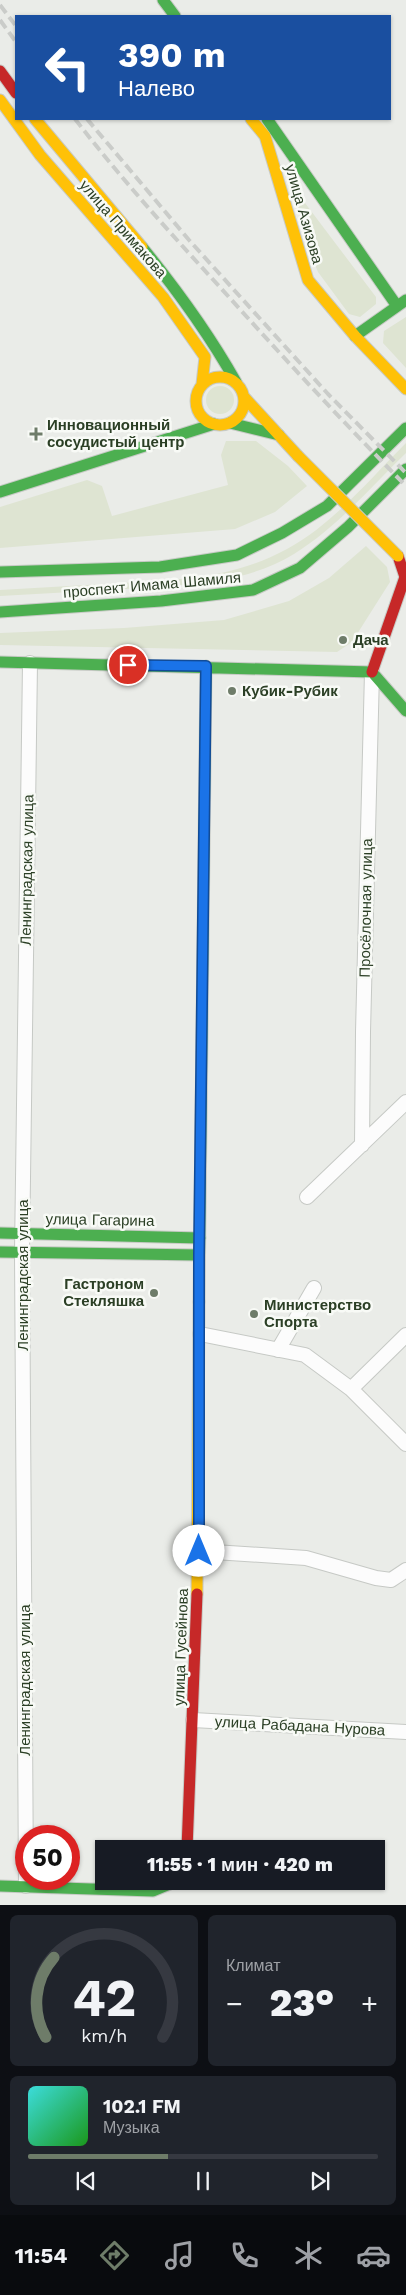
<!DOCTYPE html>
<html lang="ru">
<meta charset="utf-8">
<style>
:root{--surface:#171b24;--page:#20242c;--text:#f1f3f6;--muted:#9ea1a6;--line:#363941;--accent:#6e7c69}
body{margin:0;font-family:"Work Sans",sans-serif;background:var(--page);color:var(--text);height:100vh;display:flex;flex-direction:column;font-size:19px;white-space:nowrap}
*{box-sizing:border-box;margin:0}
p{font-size:16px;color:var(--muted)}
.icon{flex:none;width:28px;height:28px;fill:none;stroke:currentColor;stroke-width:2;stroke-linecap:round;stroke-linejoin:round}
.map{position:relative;height:1905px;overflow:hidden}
.panel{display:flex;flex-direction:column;gap:10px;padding:10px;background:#0d0f14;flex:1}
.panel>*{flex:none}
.top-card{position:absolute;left:15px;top:15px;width:376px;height:105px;border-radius:0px;box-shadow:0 1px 4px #0004;background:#1a4fa0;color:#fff;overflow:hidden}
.speed{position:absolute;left:15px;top:1825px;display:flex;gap:10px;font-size:25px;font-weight:700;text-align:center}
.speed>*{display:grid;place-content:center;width:65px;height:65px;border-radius:50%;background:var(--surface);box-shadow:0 1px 4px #0004;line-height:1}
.speed .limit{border:8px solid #d22;background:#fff;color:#111}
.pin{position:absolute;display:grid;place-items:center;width:42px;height:42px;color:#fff;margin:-21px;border:2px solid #fff;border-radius:50%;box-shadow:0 1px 5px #0007}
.me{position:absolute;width:55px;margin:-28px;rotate:0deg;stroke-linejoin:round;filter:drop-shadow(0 0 4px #0008)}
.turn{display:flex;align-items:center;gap:18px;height:105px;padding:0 20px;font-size:22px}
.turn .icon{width:65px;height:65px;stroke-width:2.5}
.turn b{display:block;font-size:35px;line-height:42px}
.big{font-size:38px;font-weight:800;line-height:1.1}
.panel .widget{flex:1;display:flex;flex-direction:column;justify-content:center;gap:8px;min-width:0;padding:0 18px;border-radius:8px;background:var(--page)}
.panel .dial{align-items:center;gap:0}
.dial svg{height:130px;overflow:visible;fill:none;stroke:var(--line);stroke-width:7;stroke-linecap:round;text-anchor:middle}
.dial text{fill:var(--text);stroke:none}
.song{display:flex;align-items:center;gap:15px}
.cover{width:60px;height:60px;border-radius:8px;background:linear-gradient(135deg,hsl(180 70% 55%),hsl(120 70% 35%))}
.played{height:5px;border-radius:2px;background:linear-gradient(90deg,var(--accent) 40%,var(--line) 40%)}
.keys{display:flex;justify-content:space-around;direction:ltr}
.heat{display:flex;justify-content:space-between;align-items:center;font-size:28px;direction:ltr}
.panel .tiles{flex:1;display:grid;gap:10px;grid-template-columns:1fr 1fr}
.widget:last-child{grid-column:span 2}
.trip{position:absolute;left:95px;top:1840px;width:290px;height:50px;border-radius:0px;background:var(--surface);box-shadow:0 1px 4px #0004;font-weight:800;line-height:50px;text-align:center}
.dock{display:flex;height:80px;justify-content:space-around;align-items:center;background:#090b0e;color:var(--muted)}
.dock .icon{width:35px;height:35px}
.dock .current{color:var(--accent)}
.dock b{font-size:22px;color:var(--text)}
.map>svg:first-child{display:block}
.green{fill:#dee4d2}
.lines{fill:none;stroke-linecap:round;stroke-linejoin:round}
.street-casing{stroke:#c6c9c5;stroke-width:16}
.fast-casing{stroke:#c7cac5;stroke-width:13}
.slow-casing{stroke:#c7cac5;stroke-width:13}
.jam-casing{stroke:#c7cac5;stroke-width:13}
.street{stroke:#fcfcfc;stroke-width:14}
.fast{stroke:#4caf50;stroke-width:11}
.slow{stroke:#ffc107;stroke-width:11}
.jam{stroke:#c62828;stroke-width:11}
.rail{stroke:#caccc9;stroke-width:4;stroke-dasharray:10 5;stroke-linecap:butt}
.slow-bridge-casing{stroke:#c7cac5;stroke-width:13;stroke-linecap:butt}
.slow-bridge{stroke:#ffc107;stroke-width:11}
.route-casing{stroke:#114b97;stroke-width:12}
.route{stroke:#1a73e8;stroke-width:9}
.poi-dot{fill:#6e7c69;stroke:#f8faf6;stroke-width:2}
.labels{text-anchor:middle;stroke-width:5;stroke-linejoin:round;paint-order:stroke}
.street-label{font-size:15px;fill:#2b3f25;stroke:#f8faf6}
.poi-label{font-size:15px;font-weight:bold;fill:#2b3f25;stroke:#f8faf6;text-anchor:start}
</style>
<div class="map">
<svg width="406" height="1905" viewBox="0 0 406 1905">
<rect width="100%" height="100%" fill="#eaece8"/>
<path class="green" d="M 302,199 L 376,297 L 376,304 L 360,317 L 349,314 L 318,272 L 308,247 L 296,202 Z
M 406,317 L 406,368 L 383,343 L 384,331 Z
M206 400a14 14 0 1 1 28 0a14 14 0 1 1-28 0Z
M 226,441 L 256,441 L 288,466 L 307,486 L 275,512 L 235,529 L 0,548 L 0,507 L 87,480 L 102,486 L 112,516 L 228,485 L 221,455 Z
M 406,443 L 406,453 C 370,488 336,528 294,554 C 244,585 181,585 125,589 C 83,591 42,594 0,596 L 0,590 C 40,588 81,585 121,583 C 183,579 231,579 287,549 C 333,524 369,480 406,443 Z
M 366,546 L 387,567 L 390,582 L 352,642 L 337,652 L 0,645 L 0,633 L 124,628 L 224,620 L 289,601 L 329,578 Z"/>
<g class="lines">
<defs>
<path id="street" d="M 362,1145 L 363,1032 L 372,672
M 307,1197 L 406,1102
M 200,1334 L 305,1355 L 351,1389 L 406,1444
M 278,1350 L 314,1288
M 351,1389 L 406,1335
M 199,1551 L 306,1558 L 376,1578 L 391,1580 L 406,1570
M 193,1720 L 406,1732
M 26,1886 L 22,1252 L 30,663"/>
<path id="fast" d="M 163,0 L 175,16
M 267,119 L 397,306
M 142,247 C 177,290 209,334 236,382
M 355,336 L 406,300
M 230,423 L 279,435
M 0,492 L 214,424
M 0,572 L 160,567 L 237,555 L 282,533 L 327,506 L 406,428
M 0,612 L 161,601 L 253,590 L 300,568 L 348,527 L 406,469
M 0,662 L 372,672
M 372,672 L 406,711
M 0,1233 L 200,1238
M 0,1252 L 199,1255
M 199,1302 L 206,666
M 0,1886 L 153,1891 L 177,1881"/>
<path id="slow" d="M 0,100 L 40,155 L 163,297 L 205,357 L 202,384
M 35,119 L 142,247
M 251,119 L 265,136 L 308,280 L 355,336 L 406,389
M196 401a24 24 0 1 1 48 0a24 24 0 1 1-48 0Z
M 245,398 L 298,456
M 197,1594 L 199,1302"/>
<path id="jam" d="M 0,71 L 16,93
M 372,672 L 405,577 L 398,556
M 187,1849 L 197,1594"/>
</defs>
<use href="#street" class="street-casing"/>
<use href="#fast" class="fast-casing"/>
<use href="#slow" class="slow-casing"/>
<use href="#jam" class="jam-casing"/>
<use href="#street" class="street"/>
<use href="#fast" class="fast"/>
<use href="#slow" class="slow"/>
<use href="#jam" class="jam"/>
<path class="rail" d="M 0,5 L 16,26
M 0,20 L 16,42
M 75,119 C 120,177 169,232 219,286 C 280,354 342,421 406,486
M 87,119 L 189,240 L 328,394 L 406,473"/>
<defs>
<path id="slow-bridge" d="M 298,456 L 398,556"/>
</defs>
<use href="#slow-bridge" class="slow-bridge-casing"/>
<use href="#slow-bridge" class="slow-bridge"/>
</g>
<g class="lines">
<defs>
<path id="route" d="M 128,665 L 206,666 L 199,1255 L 199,1551"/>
</defs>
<use href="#route" class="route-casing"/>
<use href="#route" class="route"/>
</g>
<g class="poi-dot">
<path d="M33.5 426.5h5v5h5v5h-5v5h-5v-5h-5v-5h5z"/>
<circle cx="343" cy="640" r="5"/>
<circle cx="232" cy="691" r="5"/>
<circle cx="154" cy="1293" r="5"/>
<circle cx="254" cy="1314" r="5"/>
</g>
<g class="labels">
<g class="street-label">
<text transform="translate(304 214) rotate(74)" y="5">улица Азизова</text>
<text transform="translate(123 229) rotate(49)" y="5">улица Примакова</text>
<text transform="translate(152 585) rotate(-5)" y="5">проспект Имама Шамиля</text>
<text transform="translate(27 870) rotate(-89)" y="5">Ленинградская улица</text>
<text transform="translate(366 908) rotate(-89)" y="5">Просёлочная улица</text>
<text transform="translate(100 1220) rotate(1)" y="5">улица Гагарина</text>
<text transform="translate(23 1275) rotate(-90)" y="5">Ленинградская улица</text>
<text transform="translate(181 1647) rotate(-88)" y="5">улица Гусейнова</text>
<text transform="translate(25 1680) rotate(-90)" y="5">Ленинградская улица</text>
<text transform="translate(300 1726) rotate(3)" y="5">улица Рабадана Нурова</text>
</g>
<g class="poi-label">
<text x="47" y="430">Инновационный<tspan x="47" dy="17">сосудистый центр</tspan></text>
<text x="353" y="645">Дача</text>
<text x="242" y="696">Кубик-Рубик</text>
<text x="144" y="1289" text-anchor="end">Гастроном<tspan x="144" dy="17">Стекляшка</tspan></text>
<text x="264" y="1310">Министерство<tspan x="264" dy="17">Спорта</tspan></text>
</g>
</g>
</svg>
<div class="speed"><div class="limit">50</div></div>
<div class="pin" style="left:128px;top:665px;background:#d93025"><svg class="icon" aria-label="arrive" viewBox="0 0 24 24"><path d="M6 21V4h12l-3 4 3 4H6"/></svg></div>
<svg class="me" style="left:199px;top:1551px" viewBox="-20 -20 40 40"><circle r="19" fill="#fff"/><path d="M0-13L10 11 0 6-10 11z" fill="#1a73e8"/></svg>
<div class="trip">11:55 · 1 мин · 420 m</div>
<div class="top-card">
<div class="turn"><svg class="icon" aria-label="left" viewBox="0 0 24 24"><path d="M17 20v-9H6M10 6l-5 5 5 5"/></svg><div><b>390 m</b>Налево</div></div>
</div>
</div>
<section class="panel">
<div class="tiles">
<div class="widget dial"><svg viewBox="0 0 100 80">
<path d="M14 69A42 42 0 1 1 86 69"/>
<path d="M14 69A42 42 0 0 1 19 20" stroke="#6e7c69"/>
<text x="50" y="56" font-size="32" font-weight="700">42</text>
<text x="50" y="72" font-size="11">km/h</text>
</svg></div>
<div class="widget"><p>Климат</p>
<div class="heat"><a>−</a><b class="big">23°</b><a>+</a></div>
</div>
<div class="widget">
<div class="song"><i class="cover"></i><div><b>102.1 FM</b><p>Музыка</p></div></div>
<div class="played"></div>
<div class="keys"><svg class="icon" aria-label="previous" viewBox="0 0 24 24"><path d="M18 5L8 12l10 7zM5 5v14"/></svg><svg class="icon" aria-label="pause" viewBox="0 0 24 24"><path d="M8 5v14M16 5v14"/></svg><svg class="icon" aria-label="next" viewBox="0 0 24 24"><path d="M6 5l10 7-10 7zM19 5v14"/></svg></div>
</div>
</div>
</section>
<nav class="dock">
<b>11:54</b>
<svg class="icon current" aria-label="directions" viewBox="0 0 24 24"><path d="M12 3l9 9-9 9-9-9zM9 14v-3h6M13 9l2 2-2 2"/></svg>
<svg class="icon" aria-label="music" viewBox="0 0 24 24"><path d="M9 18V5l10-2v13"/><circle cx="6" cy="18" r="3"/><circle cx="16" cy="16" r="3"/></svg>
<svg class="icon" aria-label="phone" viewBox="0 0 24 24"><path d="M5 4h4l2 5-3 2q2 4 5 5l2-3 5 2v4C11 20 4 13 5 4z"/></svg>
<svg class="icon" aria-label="climate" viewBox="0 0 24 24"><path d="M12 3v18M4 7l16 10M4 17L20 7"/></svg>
<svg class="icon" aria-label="car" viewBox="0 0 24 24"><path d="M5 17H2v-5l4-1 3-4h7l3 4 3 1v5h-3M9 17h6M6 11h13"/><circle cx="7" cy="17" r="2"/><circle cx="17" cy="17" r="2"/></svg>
</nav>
